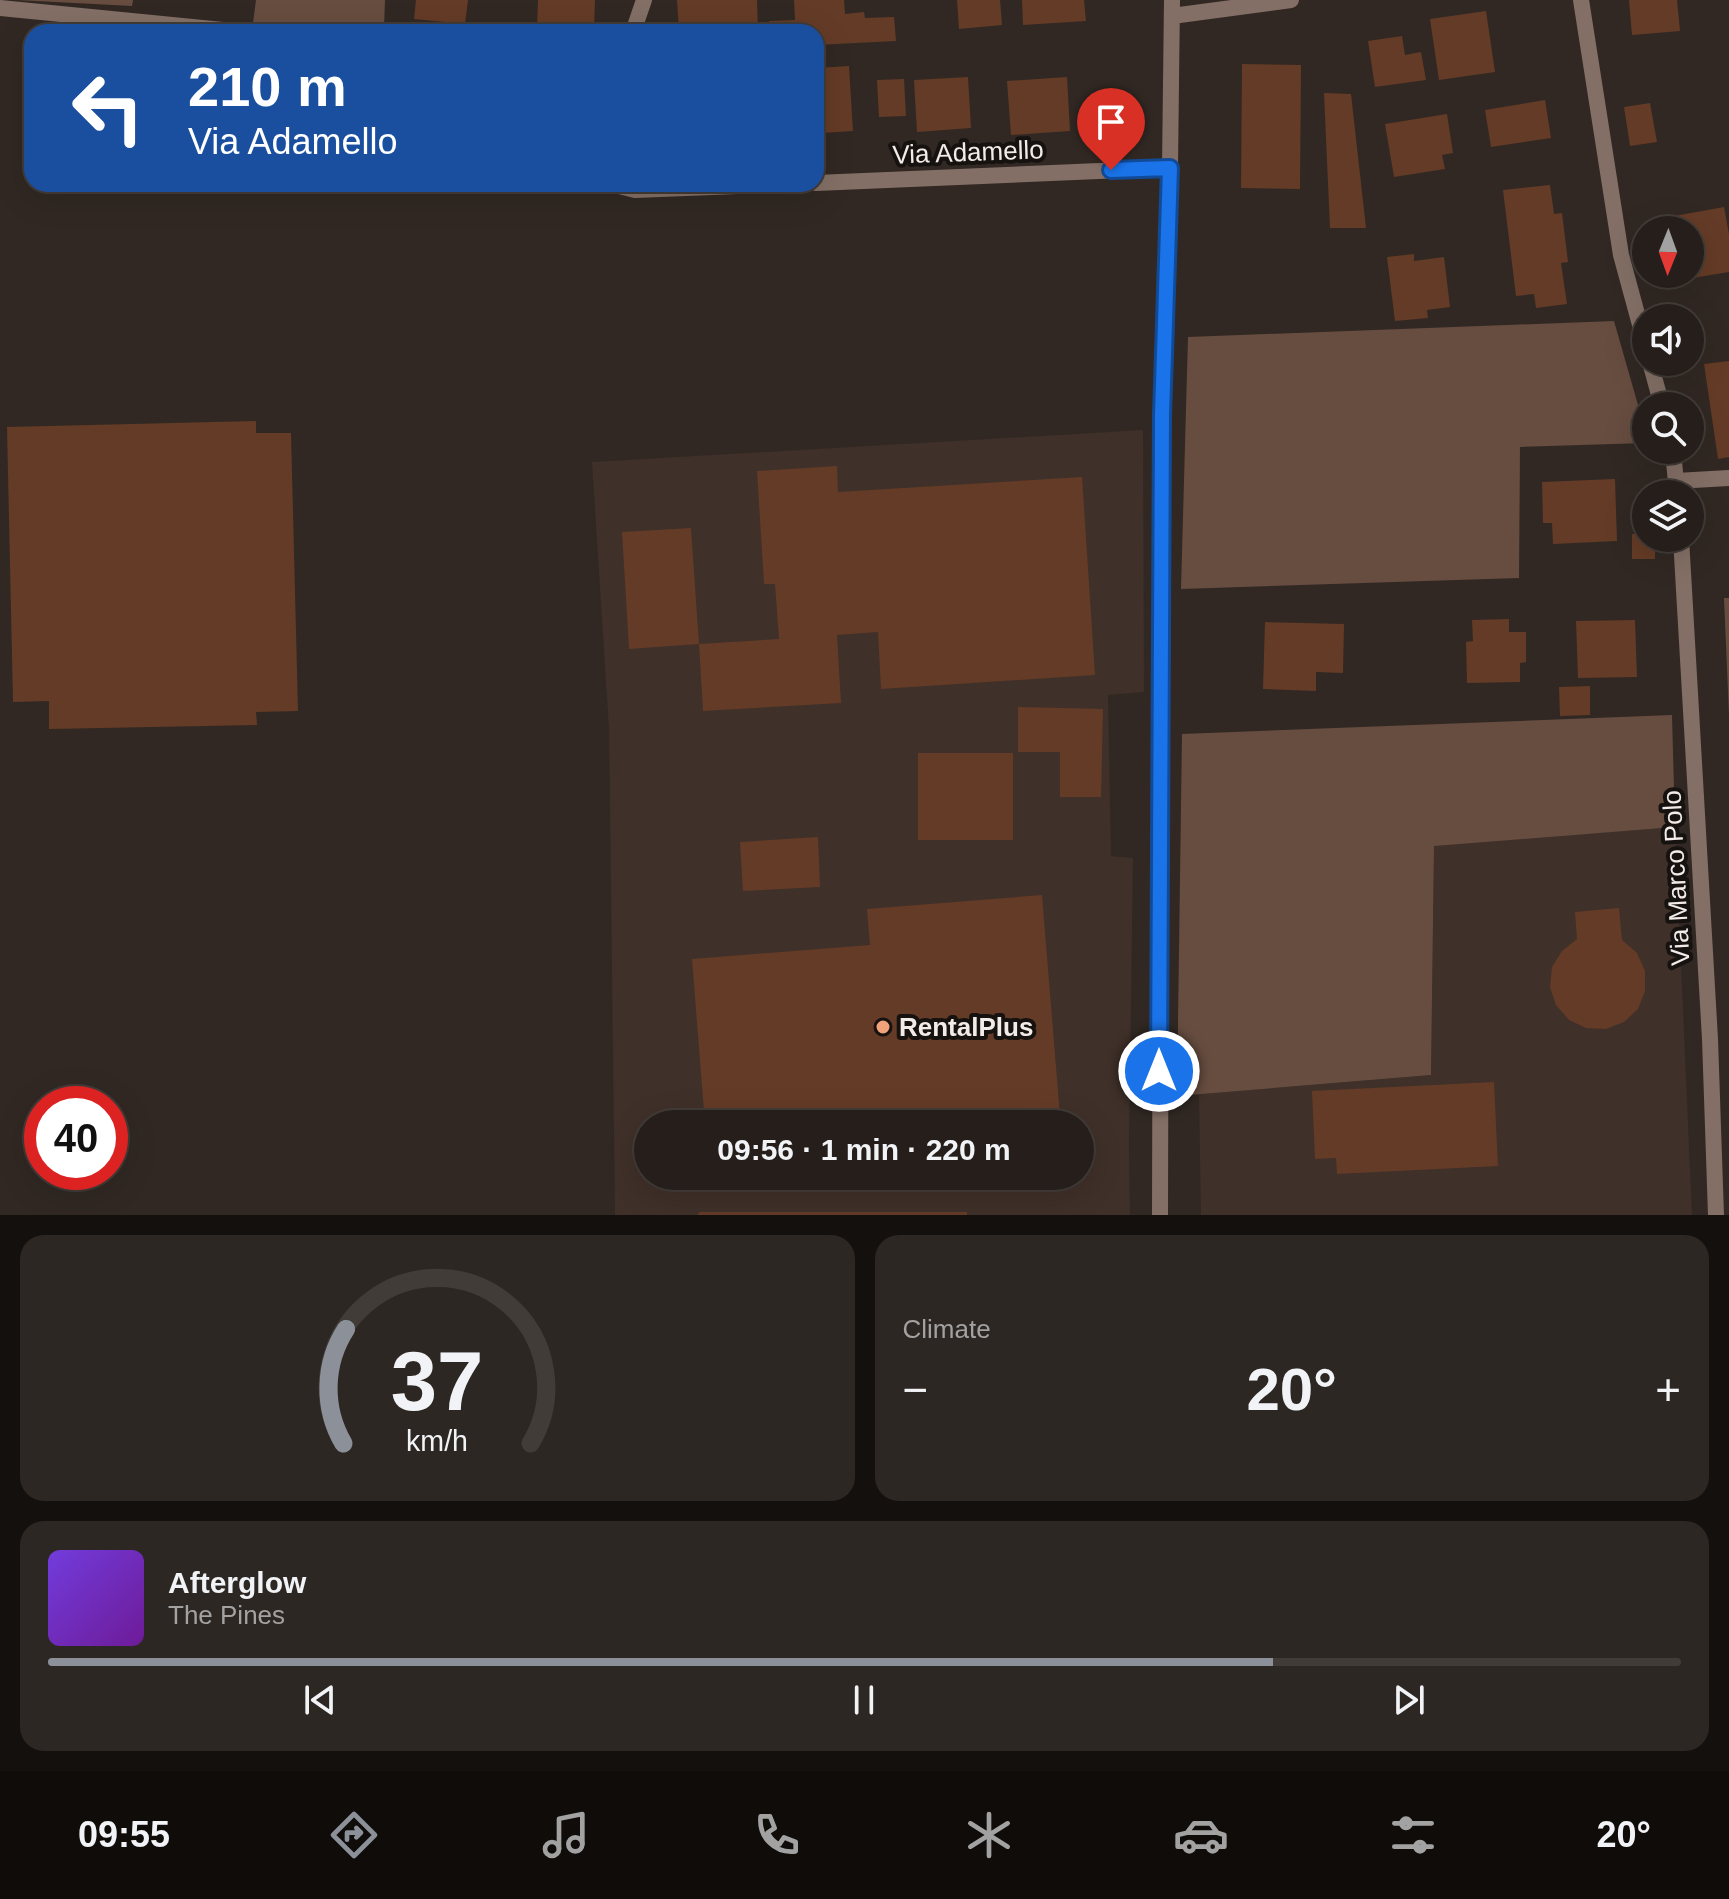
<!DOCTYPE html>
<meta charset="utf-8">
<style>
:root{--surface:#251e1a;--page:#2d2723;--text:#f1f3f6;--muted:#a3a2a2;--line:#423c39;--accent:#8c9099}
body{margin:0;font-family:Arial,sans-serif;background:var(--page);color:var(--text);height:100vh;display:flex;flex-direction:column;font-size:30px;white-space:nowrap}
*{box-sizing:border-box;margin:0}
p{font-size:26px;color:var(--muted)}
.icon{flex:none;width:44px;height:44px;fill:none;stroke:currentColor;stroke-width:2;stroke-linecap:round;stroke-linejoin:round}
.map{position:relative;height:1215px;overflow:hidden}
.details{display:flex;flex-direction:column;gap:20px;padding:20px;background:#14100e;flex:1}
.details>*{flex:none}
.top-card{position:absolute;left:24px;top:24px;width:800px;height:168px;border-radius:24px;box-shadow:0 8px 32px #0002,0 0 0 2px var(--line);background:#1a4fa0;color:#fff;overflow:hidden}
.needle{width:52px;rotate:181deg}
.fabs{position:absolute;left:1632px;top:216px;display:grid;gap:16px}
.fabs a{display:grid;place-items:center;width:72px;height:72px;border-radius:50%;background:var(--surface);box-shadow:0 8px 32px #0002,0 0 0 2px var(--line);font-size:40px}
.speed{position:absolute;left:24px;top:1086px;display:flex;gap:16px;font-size:40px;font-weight:700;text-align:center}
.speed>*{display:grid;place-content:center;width:104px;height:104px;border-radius:50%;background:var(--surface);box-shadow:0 8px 32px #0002,0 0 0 2px var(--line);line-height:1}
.speed .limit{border:12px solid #d22;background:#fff;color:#111}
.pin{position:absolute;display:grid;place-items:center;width:68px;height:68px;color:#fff;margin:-82px -34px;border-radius:50% 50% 50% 0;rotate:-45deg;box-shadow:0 0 8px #0007}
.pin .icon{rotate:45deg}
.me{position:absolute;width:88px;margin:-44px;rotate:0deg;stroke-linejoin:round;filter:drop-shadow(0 0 6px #0008)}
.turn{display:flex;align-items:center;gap:28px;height:168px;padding:0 32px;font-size:36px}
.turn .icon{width:104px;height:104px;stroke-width:2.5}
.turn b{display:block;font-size:56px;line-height:68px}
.big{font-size:60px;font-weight:800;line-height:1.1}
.details .widget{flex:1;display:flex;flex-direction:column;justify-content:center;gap:12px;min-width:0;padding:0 28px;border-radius:24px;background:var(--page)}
.details .dial{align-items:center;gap:0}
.dial svg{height:208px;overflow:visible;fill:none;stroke:var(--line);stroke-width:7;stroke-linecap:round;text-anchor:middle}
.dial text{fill:var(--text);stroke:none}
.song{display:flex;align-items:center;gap:24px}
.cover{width:96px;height:96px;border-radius:12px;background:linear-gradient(135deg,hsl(260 70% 55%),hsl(280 70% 35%))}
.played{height:8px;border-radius:4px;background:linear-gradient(90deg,var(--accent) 75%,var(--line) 75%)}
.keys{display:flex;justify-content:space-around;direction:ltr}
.heat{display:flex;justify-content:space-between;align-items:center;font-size:44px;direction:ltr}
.details .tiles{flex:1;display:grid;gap:20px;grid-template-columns:1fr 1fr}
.widget:last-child{grid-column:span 2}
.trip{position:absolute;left:634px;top:1110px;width:460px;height:80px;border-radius:40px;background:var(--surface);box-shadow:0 8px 32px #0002,0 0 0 2px var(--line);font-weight:800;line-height:80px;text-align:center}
.dock{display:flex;height:128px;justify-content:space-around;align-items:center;background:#0f0c0a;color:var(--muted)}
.dock .icon{width:56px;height:56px}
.dock .selected{color:var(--accent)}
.dock b{font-size:36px;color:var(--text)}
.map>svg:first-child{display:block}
.built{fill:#3f3029;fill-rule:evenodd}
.green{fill:#674d40}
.building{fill:#643b26}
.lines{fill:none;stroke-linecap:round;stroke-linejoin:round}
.service{stroke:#836f65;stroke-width:16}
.minor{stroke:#836f65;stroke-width:16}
.tertiary{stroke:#836f65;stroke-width:16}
.route-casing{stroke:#114b97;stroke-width:20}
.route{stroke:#1a73e8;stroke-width:14}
.poi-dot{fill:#f0a27a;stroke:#161210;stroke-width:3}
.labels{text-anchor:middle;stroke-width:8;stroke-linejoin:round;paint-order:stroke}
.street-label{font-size:26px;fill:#f2ebe8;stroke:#161210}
.poi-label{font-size:26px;font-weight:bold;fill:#f2ebe8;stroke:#161210;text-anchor:start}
</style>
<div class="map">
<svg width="1729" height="1215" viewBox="0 0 1729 1215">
<rect width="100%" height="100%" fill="#312823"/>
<path class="built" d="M 1143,430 L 1144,692 L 1108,695 L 1111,856 L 1133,858 L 1129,1144 L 1130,1215 L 615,1215 L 609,728 L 592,462 ZM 648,1124 L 1080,1124 L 1080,1176 L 648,1176 Z
M 1675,827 L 1692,1215 L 1201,1215 L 1199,1094 L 1431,1075 L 1434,845 Z"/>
<path class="green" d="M 17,0 L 133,0 L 132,6 Z
M 256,0 L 385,0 L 384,28 L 253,23 Z
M 1614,321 L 1646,433 L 1646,443 L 1520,447 L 1519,578 L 1181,589 L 1188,337 Z
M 1724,598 L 1729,598 L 1729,715 Z
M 1672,715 L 1675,827 L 1434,846 L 1431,1075 L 1177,1096 L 1182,734 Z"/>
<path class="building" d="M 416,0 L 468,0 L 465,24 L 414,19 Z
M 538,0 L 595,0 L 594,31 L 537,28 Z
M 677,0 L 757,0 L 758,31 L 679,32 Z
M 794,0 L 844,0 L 845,14 L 864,12 L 865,18 L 894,17 L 896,41 L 816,45 L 816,32 L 769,32 L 769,21 L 795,20 Z
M 957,0 L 1000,0 L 1002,25 L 959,29 Z
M 1022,0 L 1084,0 L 1086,21 L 1023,25 Z
M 1629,0 L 1677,0 L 1680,31 L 1632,35 Z
M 1486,11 L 1495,72 L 1439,80 L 1430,19 Z
M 1402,36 L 1405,55 L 1421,52 L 1426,80 L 1375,87 L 1368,41 Z
M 1242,64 L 1301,65 L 1300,189 L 1241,188 Z
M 849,66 L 853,131 L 822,133 L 821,124 L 816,124 L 816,68 Z
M 968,77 L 971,128 L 917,132 L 914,80 Z
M 1067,77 L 1070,131 L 1011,135 L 1007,81 Z
M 904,79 L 906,116 L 879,117 L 877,80 Z
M 1324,93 L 1351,94 L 1366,228 L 1330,228 Z
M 1545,100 L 1551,138 L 1491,147 L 1485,110 Z
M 1650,103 L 1657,142 L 1630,146 L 1624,107 Z
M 1447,114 L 1453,153 L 1442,155 L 1445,169 L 1394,177 L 1385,124 Z
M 1550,185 L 1554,214 L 1562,213 L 1568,262 L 1561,263 L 1567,304 L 1536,308 L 1534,294 L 1516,296 L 1503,190 Z
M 1724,207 L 1729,234 L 1729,272 L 1680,280 L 1678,274 L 1690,274 L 1690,230 L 1671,230 L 1669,217 Z
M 1414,254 L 1414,261 L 1444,257 L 1450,307 L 1427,310 L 1428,318 L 1395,321 L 1387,257 Z
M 1729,361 L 1729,457 L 1718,459 L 1704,364 Z
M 256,421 L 256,433 L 291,433 L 298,711 L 256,712 L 257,725 L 49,729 L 49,701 L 13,702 L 7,427 Z
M 837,466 L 838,492 L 1082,477 L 1095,675 L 881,689 L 878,632 L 837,635 L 841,703 L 703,711 L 699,644 L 779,639 L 775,584 L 764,584 L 757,471 Z
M 1615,479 L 1617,541 L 1553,544 L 1552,523 L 1543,523 L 1542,482 Z
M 691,528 L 699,644 L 629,649 L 622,532 Z
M 1646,533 L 1646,538 L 1655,538 L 1655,559 L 1632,559 L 1632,534 Z
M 1509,619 L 1509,632 L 1526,632 L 1526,662 L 1520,663 L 1520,682 L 1467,683 L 1466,642 L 1473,641 L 1472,620 Z
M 1635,620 L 1637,677 L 1578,678 L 1576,621 Z
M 1265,622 L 1344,624 L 1343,673 L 1316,672 L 1316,691 L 1263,689 Z
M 1590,686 L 1590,715 L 1560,716 L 1559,687 Z
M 1018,707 L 1103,709 L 1101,797 L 1060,797 L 1060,752 L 1018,752 Z
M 918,753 L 1013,753 L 1013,840 L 918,840 Z
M 818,837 L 820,887 L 743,891 L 740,842 Z
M 1042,895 L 1060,1116 L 962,1124 L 705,1124 L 692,959 L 870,945 L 867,909 Z
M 1619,908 L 1622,940 L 1637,953 L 1645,971 L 1645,991 L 1638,1009 L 1624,1022 L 1606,1029 L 1586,1028 L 1569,1020 L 1556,1005 L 1550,987 L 1552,967 L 1562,951 L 1577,939 L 1575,912 Z
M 1494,1082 L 1498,1166 L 1337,1174 L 1336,1158 L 1315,1159 L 1312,1091 Z
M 700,1212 L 967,1212 L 967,1215 L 697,1215 Z"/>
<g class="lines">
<path class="service" d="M 0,8 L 243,32"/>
<path class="minor" d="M 1581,0 L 1621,255 L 1646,347
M 1172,16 L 1291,0
M 633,32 L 644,0
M 816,183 L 1170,168
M 611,184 L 635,190 L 789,184
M 1650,362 L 1662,406
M 1673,450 L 1677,494
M 1676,481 L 1729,478
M 1681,538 L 1710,1039 L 1716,1215"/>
<path class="tertiary" d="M 1160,1215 L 1162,415 L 1170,168 L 1172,0"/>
</g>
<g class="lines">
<defs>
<path id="route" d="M 1111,170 L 1170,168 L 1162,415 L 1159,1071"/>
</defs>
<use href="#route" class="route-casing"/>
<use href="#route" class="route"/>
</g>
<circle class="poi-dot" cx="883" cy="1027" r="8"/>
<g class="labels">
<g class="street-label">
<text transform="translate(968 152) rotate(-2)" y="9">Via Adamello</text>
<text transform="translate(1676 878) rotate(-93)" y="9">Via Marco Polo</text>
</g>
<g class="poi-label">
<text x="899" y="1036">RentalPlus</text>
</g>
</g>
</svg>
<div class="fabs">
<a><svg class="needle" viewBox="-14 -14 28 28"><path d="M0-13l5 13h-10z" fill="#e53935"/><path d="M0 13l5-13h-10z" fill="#a3a2a2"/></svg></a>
<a><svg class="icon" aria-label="sound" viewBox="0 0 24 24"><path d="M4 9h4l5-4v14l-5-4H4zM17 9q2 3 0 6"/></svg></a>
<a><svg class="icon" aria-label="search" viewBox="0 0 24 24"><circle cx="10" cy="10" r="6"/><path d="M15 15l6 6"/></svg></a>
<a><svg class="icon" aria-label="layers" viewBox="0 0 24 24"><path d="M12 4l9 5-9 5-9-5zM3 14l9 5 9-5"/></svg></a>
</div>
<div class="speed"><div class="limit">40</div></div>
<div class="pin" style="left:1111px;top:170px;background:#d93025"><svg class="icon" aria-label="arrive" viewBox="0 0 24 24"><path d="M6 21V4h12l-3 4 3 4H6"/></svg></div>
<svg class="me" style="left:1159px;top:1071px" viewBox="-20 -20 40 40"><circle r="17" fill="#1a73e8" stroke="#fff" stroke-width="3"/><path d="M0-11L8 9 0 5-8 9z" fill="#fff"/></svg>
<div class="trip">09:56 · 1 min · 220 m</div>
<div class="top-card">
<div class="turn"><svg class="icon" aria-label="left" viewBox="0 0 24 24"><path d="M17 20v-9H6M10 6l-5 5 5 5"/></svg><div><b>210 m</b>Via Adamello</div></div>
</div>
</div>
<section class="details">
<div class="tiles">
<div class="widget dial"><svg viewBox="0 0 100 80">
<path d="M14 69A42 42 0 1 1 86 69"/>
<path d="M14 69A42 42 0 0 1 15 25" stroke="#8c9099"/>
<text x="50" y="56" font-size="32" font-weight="700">37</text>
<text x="50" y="72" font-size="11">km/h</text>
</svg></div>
<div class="widget"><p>Climate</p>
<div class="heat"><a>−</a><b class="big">20°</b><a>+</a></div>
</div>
<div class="widget">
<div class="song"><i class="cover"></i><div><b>Afterglow</b><p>The Pines</p></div></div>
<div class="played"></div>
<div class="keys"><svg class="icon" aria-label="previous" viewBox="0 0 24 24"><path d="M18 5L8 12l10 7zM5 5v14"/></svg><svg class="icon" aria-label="pause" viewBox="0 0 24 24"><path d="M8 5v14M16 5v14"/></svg><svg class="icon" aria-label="next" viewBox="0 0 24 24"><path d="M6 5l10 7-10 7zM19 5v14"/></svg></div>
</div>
</div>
</section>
<nav class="dock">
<b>09:55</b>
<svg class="icon selected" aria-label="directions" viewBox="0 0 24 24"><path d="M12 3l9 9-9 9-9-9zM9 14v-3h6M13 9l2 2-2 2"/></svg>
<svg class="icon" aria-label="music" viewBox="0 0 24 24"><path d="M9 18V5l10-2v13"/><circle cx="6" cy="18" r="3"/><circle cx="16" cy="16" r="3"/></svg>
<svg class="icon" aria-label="phone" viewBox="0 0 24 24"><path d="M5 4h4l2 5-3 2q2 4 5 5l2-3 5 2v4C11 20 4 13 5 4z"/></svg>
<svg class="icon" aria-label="climate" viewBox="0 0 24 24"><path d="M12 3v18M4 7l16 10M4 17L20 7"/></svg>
<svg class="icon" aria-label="car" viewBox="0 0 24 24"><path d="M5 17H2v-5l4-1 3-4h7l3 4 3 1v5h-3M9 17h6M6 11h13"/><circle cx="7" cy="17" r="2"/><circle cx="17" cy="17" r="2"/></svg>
<svg class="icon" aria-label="filters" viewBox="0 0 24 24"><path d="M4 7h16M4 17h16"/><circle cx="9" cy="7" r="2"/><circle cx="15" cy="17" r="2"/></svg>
<b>20°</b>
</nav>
